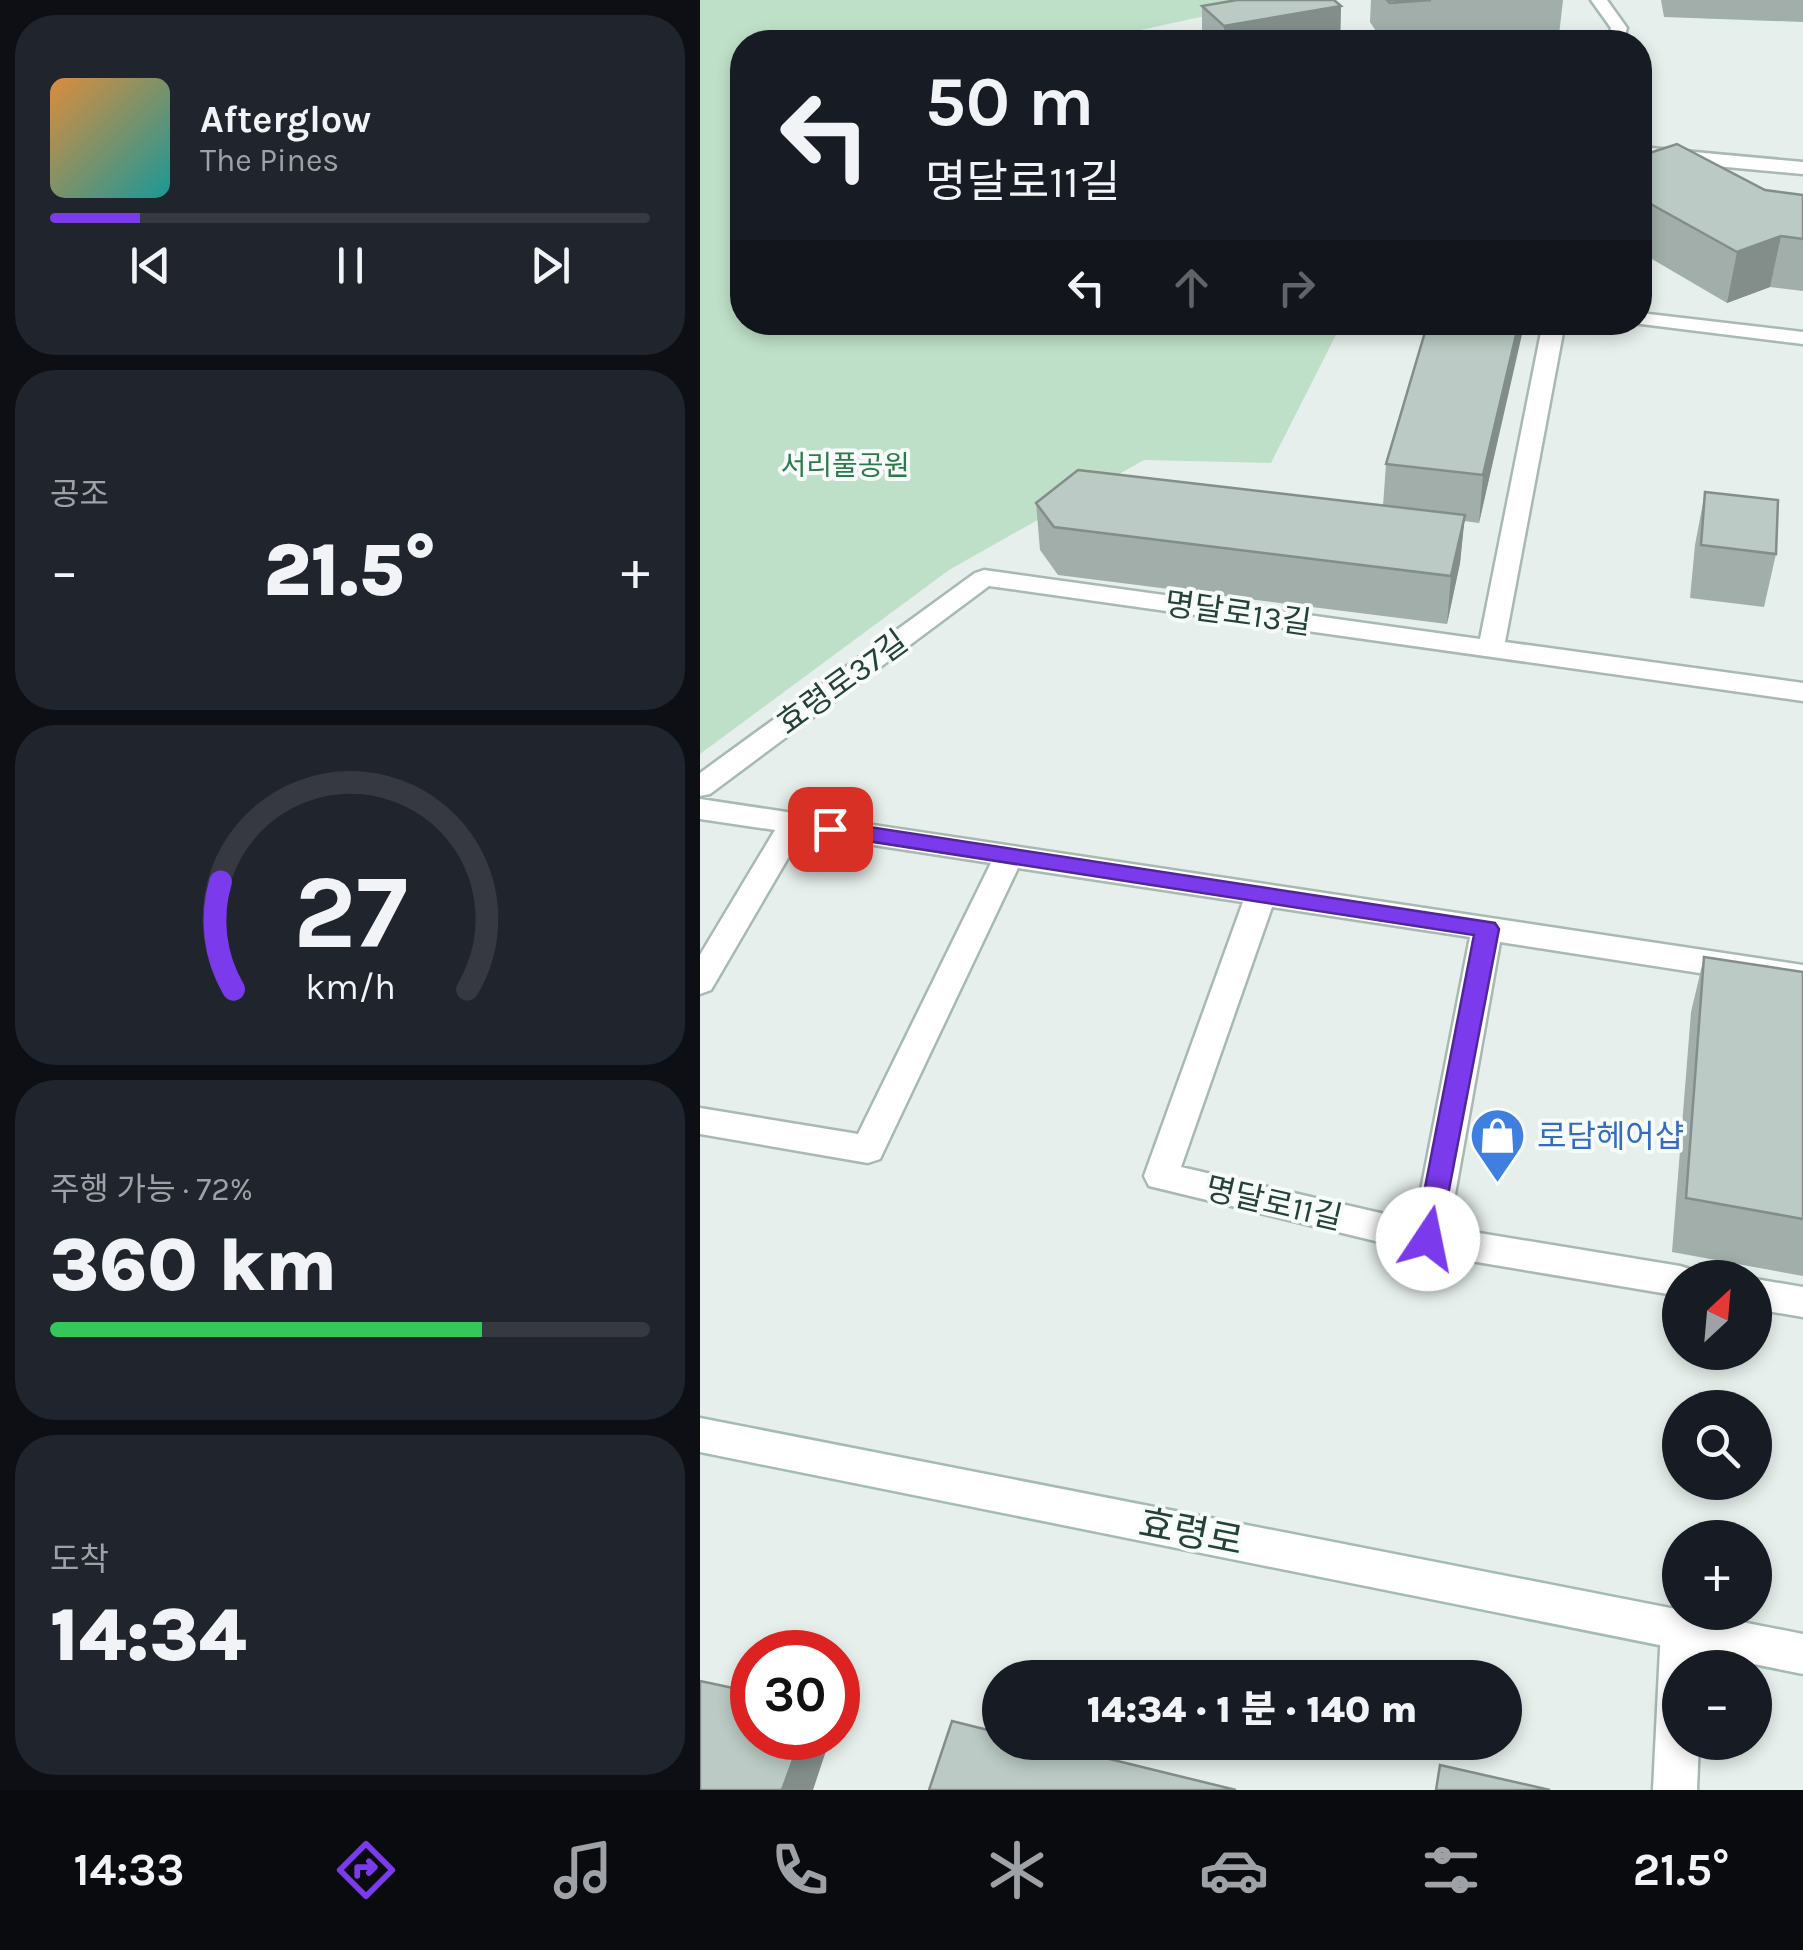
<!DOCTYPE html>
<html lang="ko">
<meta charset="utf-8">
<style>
:root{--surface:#171b24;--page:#20242c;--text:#f1f3f6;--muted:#9ea1a6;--line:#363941;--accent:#7c3aed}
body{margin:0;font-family:Karla,"Noto Sans KR",sans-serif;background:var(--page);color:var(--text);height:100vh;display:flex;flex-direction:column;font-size:38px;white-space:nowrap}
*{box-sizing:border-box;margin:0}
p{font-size:32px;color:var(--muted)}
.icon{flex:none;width:55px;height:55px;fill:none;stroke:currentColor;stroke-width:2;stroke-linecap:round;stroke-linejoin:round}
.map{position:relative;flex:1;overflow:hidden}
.panel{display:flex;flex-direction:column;gap:15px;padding:15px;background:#0d0f14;width:700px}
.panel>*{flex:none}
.guide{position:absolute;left:30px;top:30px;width:922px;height:305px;border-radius:40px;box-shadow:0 5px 15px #0003;background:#171b24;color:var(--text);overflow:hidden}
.needle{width:65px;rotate:26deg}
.controls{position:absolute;left:962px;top:1260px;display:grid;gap:20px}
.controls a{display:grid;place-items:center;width:110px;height:110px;border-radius:50%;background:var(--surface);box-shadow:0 5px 15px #0003;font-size:50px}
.speed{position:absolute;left:30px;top:1630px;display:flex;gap:20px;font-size:50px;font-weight:700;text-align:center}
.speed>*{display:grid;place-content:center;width:130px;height:130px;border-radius:50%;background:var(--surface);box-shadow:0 5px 15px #0003;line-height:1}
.speed .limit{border:15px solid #d22;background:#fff;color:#111}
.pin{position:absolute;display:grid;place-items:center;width:85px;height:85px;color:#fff;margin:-42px;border-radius:20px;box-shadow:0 5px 15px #0006}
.me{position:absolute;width:110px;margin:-55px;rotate:11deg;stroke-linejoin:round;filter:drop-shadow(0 0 8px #0008)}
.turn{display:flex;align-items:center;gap:35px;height:210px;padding:0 30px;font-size:45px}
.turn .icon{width:130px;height:130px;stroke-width:2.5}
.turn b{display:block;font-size:70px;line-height:85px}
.lanes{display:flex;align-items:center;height:95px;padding:0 30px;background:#0003;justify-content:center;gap:50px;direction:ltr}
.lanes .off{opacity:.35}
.big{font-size:75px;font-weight:800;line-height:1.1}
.panel .tile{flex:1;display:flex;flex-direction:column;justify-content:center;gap:15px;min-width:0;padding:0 35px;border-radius:40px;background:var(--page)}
.panel .dial{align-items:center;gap:0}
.dial svg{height:260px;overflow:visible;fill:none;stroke:var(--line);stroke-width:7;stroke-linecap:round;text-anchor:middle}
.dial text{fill:var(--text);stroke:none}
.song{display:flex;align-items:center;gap:30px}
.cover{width:120px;height:120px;border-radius:15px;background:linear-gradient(135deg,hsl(30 70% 55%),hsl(180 70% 35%))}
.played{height:10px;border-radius:5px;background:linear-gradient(90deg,var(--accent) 15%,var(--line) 15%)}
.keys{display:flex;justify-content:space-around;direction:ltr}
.heat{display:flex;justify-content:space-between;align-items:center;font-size:55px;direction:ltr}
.charge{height:15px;border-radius:8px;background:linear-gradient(90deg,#34c759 72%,var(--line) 0)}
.trip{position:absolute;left:282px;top:1660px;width:540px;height:100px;border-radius:50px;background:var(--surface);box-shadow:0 5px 15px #0003;font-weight:800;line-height:100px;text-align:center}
.menu{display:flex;height:160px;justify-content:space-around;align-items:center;background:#090b0e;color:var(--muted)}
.menu .icon{width:70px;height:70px}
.menu .current{color:var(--accent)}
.menu b{font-size:45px;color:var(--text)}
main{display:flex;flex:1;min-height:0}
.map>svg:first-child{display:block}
.green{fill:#bfe0c8}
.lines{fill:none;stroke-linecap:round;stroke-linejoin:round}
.minor-casing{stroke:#a8b8b2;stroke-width:5}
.secondary-casing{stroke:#a4bbb3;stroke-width:5}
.minor{fill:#fff;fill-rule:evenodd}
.secondary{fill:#fff;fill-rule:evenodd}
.wall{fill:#a1aea9}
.shaded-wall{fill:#838d89}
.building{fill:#bbcac4;stroke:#838d89;stroke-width:2.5}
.route{fill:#7c3aed;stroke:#51269a;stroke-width:2.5}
.labels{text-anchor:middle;stroke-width:8;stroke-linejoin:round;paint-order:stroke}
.far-park-label{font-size:28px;fill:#2d7a4b;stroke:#f7fbf9}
.street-label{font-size:32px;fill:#24423a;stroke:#f7fbf9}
.shop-label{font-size:32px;fill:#366cbe;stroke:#f7fbf9;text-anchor:start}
.near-street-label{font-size:38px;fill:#24423a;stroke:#f7fbf9}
</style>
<main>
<section class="panel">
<div class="tile">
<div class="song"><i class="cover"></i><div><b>Afterglow</b><p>The Pines</p></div></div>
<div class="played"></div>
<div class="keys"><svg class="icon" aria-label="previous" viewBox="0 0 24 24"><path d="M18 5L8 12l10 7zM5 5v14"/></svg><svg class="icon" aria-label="pause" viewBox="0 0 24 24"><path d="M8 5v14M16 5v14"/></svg><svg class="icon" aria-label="next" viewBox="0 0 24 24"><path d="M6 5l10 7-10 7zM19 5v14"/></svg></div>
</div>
<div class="tile"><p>공조</p>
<div class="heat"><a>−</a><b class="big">21.5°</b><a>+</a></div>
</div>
<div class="tile dial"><svg viewBox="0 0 100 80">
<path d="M14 69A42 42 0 1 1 86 69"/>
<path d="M14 69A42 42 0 0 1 10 36" stroke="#7c3aed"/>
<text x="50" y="56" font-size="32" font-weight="700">27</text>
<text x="50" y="72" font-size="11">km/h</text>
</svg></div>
<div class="tile"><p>주행 가능 · 72%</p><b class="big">360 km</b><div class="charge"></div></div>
<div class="tile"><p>도착</p><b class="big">14:34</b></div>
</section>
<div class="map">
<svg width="1103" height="1790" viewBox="0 0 1103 1790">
<rect width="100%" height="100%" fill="#e6efeb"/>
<path class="green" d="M 0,0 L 579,0 L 413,36 L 421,42 L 42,42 L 42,322 L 642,323 L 571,463 L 444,460 L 249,570 L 0,754 Z"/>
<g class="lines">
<defs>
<path id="minor" d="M 891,0 L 907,0 L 927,28 L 923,42 L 907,42 L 911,28 Z
M 451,33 L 463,33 L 483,42 L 451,41 Z
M 940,147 L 1103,162 L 1103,174 L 940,159 Z
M 940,313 L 1103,332 L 1103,344 L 933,323 L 940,322 Z
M 843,322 L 865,322 L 805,642 L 1103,683 L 1103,701 L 289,586 L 10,794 L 0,796 L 0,773 L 275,573 L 284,570 L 780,639 Z
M 0,799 L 1103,965 L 1103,989 L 800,942 L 749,1228 L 980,1266 L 993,1270 L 996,1278 L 980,1278 L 980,1296 L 729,1254 L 449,1186 L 444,1176 L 543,902 L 318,868 L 180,1159 L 168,1163 L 0,1134 L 0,1108 L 158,1134 L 291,863 L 102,834 L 11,990 L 0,994 L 0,955 L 75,830 L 0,819 ZM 572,907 L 770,937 L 715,1221 L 481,1167 Z
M 1055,1279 L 1103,1287 L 1103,1317 L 1055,1309 Z
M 980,1610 L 997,1615 L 1003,1629 L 1001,1668 L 980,1668 L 980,1742 L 999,1742 L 997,1790 L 953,1790 L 961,1629 L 967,1615 Z"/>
<path id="secondary" d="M 0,1418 L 1103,1634 L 1103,1674 L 0,1452 Z"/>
</defs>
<use href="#minor" class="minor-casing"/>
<use href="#secondary" class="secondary-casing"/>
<use href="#minor" class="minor"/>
<use href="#secondary" class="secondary"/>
</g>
<path class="wall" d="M 671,0 L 863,0 L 859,35 L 765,42 L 683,42 L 670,22 Z
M 961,0 L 1103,0 L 1103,22 L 964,17 Z
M 502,6 L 641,6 L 640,42 L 502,42 Z
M 940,156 L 1065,190 L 1103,195 L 1103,291 L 1070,287 L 1027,303 L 940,252 Z
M 728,322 L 824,322 L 779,523 L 764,521 L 760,563 L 747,624 L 358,575 L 340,550 L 336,503 L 683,506 L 686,464 Z
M 1005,492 L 1076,554 L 1064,607 L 990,598 L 995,545 Z
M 1004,957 L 1103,972 L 1103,1276 L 972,1252 L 991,1012 Z"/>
<path class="shaded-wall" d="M 641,6 L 640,42 L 524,42 L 524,26 Z
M 1081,236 L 1070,287 L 1027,303 L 1037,252 Z
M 819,322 L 824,322 L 823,330 L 779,523 L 783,475 Z
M 765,515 L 760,563 L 747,624 L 751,576 Z
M 101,1738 L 126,1738 L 128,1745 L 113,1790 L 82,1790 Z"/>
<path class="building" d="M 537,0 L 634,0 L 641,6 L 524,26 L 502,6 Z
M 687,0 L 731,0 L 690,3 Z
M 977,144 L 1065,190 L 1103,195 L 1103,239 L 1081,236 L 1037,252 L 940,198 L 940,156 Z
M 728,322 L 819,322 L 783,475 L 686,464 Z
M 378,470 L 765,515 L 751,576 L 354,527 L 336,503 Z
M 1005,492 L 1078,500 L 1076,554 L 1001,545 Z
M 1004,957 L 1103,972 L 1103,1219 L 986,1198 Z
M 0,1681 L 52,1692 L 52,1738 L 101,1738 L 82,1790 L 0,1790 Z
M 252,1721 L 300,1733 L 300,1742 L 340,1742 L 536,1790 L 229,1790 Z
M 740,1765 L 850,1790 L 736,1790 Z"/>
<path class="route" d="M 130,821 L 795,923 L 799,929 L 738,1247 L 728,1250 L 719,1247 L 715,1239 L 774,935 L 122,834 L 119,829 L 122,824 Z"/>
<defs>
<symbol id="shop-pin" viewBox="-11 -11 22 30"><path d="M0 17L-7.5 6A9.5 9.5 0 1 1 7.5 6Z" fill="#3f7fe0" stroke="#f7fbf9"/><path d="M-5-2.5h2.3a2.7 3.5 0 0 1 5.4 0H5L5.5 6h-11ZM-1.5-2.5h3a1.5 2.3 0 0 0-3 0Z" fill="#fff"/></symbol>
</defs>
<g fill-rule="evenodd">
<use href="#shop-pin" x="766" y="1104" width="63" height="86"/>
</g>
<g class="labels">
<g class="far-park-label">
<text x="145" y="475">서리풀공원</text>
</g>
<g class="street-label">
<text transform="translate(538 613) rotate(8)" y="11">명달로13길</text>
<text transform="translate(142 682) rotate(-36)" y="11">효령로37길</text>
<text transform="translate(574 1203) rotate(13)" y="11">명달로11길</text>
</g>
<g class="shop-label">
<text x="837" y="1147">로담헤어샵</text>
</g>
<g class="near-street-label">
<text transform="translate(491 1532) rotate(11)" y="13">효령로</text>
</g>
</g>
</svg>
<div class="controls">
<a><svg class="needle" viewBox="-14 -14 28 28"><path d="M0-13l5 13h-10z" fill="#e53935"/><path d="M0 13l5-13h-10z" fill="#9ea1a6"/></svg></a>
<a><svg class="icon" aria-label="search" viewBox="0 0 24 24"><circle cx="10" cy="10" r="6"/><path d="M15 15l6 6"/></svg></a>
<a>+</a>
<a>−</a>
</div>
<div class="speed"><div class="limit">30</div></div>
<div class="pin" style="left:130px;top:829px;background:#d93025"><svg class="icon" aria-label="arrive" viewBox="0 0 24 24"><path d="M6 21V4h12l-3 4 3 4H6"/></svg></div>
<svg class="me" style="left:728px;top:1239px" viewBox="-20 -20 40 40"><circle r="19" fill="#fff"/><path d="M0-13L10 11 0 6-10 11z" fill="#7c3aed"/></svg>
<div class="trip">14:34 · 1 분 · 140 m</div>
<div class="guide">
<div class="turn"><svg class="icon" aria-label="left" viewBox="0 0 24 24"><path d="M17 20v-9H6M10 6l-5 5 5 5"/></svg><div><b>50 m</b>명달로11길</div></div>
<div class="lanes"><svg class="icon" aria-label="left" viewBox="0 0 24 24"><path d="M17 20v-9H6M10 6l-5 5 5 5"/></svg><svg class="icon off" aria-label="ahead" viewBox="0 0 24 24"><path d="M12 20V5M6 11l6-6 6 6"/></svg><svg class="icon off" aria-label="right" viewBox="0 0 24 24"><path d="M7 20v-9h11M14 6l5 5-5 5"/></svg></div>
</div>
</div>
</main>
<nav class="menu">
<b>14:33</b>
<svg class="icon current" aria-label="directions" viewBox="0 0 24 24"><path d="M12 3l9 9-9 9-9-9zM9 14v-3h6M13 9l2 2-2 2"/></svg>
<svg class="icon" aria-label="music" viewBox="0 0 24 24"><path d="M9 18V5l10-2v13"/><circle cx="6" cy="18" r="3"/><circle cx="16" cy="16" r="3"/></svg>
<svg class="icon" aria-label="phone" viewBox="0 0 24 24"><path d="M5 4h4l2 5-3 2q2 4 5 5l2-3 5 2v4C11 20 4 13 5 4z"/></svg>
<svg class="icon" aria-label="climate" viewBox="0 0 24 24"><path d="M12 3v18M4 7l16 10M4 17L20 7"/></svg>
<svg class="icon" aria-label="car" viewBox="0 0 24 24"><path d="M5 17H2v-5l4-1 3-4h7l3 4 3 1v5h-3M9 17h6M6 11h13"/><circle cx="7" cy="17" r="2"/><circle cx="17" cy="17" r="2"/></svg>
<svg class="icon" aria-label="filters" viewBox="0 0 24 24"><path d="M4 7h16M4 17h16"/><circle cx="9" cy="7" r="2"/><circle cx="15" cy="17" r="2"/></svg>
<b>21.5°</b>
</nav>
